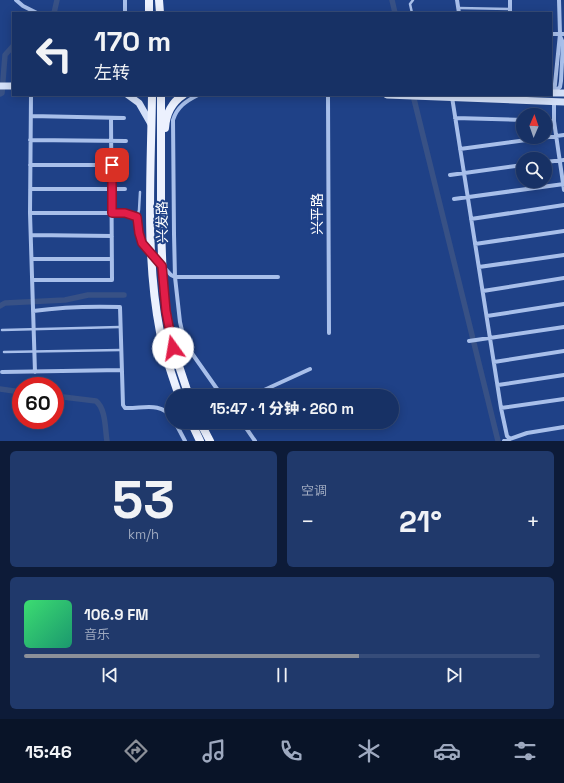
<!DOCTYPE html>
<html lang="zh">
<meta charset="utf-8">
<style>
:root{--surface:#173165;--page:#20396b;--text:#f1f3f6;--muted:#9ea9bf;--line:#364c79;--accent:#8c9099}
body{margin:0;font-family:"Space Grotesk","Noto Sans SC",sans-serif;background:var(--page);color:var(--text);height:100vh;display:flex;flex-direction:column;font-size:15px;white-space:nowrap}
*{box-sizing:border-box;margin:0}
p{font-size:13px;color:var(--muted)}
.icon{flex:none;width:22px;height:22px;fill:none;stroke:currentColor;stroke-width:2;stroke-linecap:round;stroke-linejoin:round}
.map{position:relative;height:441px;overflow:hidden}
.details{display:flex;flex-direction:column;gap:10px;padding:10px;background:#0d1b38;flex:1}
.details>*{flex:none}
.top-card{position:absolute;left:12px;top:12px;width:540px;height:84px;border-radius:0px;box-shadow:0 2px 10px #0003,0 0 0 1px var(--line);background:#173165;color:var(--text);overflow:hidden}
.needle{width:26px;rotate:2deg}
.buttons{position:absolute;left:516px;top:108px;display:grid;gap:8px}
.buttons a{display:grid;place-items:center;width:36px;height:36px;border-radius:50%;background:var(--surface);box-shadow:0 2px 10px #0003,0 0 0 1px var(--line);font-size:20px}
.speed{position:absolute;left:12px;top:377px;display:flex;gap:8px;font-size:20px;font-weight:700;text-align:center}
.speed>*{display:grid;place-content:center;width:52px;height:52px;border-radius:50%;background:var(--surface);box-shadow:0 2px 10px #0003,0 0 0 1px var(--line);line-height:1}
.speed .limit{border:6px solid #d22;background:#fff;color:#111}
.pin{position:absolute;display:grid;place-items:center;width:34px;height:34px;color:#fff;margin:-17px;border-radius:8px;box-shadow:0 2px 6px #0006}
.me{position:absolute;width:44px;margin:-22px;rotate:347deg;stroke-linejoin:round;filter:drop-shadow(0 0 3px #0008)}
.turn{display:flex;align-items:center;gap:14px;height:84px;padding:0 16px;font-size:18px}
.turn .icon{width:52px;height:52px;stroke-width:2.5}
.turn b{display:block;font-size:28px;line-height:34px}
.big{font-size:30px;font-weight:800;line-height:1.1}
.details .tile{flex:1;display:flex;flex-direction:column;justify-content:center;gap:6px;min-width:0;padding:0 14px;border-radius:6px;background:var(--page)}
.details .dial{align-items:center;gap:0}
.dial b{font-size:52px;line-height:1}
.song{display:flex;align-items:center;gap:12px}
.cover{width:48px;height:48px;border-radius:6px;background:linear-gradient(135deg,hsl(140 70% 55%),hsl(160 70% 35%))}
.played{height:4px;border-radius:2px;background:linear-gradient(90deg,var(--accent) 65%,var(--line) 65%)}
.keys{display:flex;justify-content:space-around;direction:ltr}
.heat{display:flex;justify-content:space-between;align-items:center;font-size:22px;direction:ltr}
.details .tiles{flex:1;display:grid;gap:10px;grid-template-columns:1fr 1fr}
.tile:last-child{grid-column:span 2}
.trip{position:absolute;left:165px;top:389px;width:234px;height:40px;border-radius:20px;background:var(--surface);box-shadow:0 2px 10px #0003,0 0 0 1px var(--line);font-weight:800;line-height:40px;text-align:center}
.tab-bar{display:flex;height:64px;justify-content:space-around;align-items:center;background:#091428;color:var(--muted)}
.tab-bar .icon{width:28px;height:28px}
.tab-bar .on{color:var(--accent)}
.tab-bar b{font-size:18px;color:var(--text)}
.map>svg:first-child{display:block}
.lines{fill:none;stroke-linecap:round;stroke-linejoin:round}
.canal{stroke:#385185;stroke-width:5.5}
.service{stroke:#a8bfea;stroke-width:2.5}
.minor{stroke:#a8bfea;stroke-width:4}
.secondary{stroke:#d4e0f8;stroke-width:7}
.primary{stroke:#ecf1fe;stroke-width:8}
.route-casing{stroke:#92132f;stroke-width:10}
.route{stroke:#e11d48;stroke-width:7}
.labels{text-anchor:middle;stroke-width:4;stroke-linejoin:round;paint-order:stroke}
.street-label{font-size:14px;fill:#fff;stroke:#1f4187}
</style>
<div class="map">
<svg width="564" height="441" viewBox="0 0 564 441">
<rect width="100%" height="100%" fill="#1f4187"/>
<g class="lines">
<path class="canal" d="M 392,0 L 395,13
M 54,13 L 57,0
M 0,94 L 2,93 L 5,55 L 13,46
M 413,95 L 498,441
M 0,306 L 5,303 L 65,300 L 88,295 L 124,295
M 0,389 L 21,392
M 55,396 L 96,401 C 106,409 105,429 107,441"/>
<path class="service" d="M 458,8 L 510,9
M 412,13 L 410,4 L 413,0
M 137,217 L 139,210 L 140,192
M 2,330 L 120,327
M 4,352 L 121,350"/>
<path class="minor" d="M 16,0 L 23,6 L 37,13
M 125,0 L 125,13
M 457,0 L 459,13
M 510,0 L 510,13
M 551,34 L 564,34
M 554,92 L 560,87 L 561,81 L 563,43 L 560,36
M 554,94 L 560,34 L 559,0
M 31,95 L 30,213 L 35,372
M 198,95 C 186,101 177,107 173,120 L 174,234 L 175,277 L 180,322 L 183,335 L 191,352 L 222,396
M 328,95 L 329,333
M 452,97 L 501,408 L 507,436 L 510,439
M 554,101 L 554,121 L 564,190
M 31,116 L 124,118
M 455,118 L 523,120
M 545,121 L 554,121
M 30,140 L 126,141
M 460,149 L 564,135
M 545,162 L 564,160
M 30,165 L 123,165
M 450,175 L 523,165
M 30,189 L 125,189
M 454,199 L 564,184
M 30,213 L 125,213 L 137,217 L 139,233 L 142,243 L 171,275 L 175,277 L 278,277
M 471,219 L 564,205
M 31,235 L 112,236
M 475,244 L 564,231
M 32,259 L 112,259
M 479,267 L 564,255
M 32,280 L 112,280 L 111,118
M 483,291 L 564,278
M 33,311 C 62,307 90,306 120,307 L 123,405 L 125,408 C 142,409 161,401 172,418
M 487,316 L 564,304
M 469,341 L 564,327
M 494,362 L 564,351
M 2,372 L 122,370
M 498,385 L 564,375
M 251,396 L 310,369
M 501,408 L 564,399
M 175,422 L 185,441
M 242,422 L 255,441
M 504,441 L 527,433 L 564,427"/>
<path class="secondary" d="M 0,86 L 13,86
M 551,93 L 564,93
M 128,95 L 139,103 L 151,124
M 387,95 L 564,102"/>
<path class="primary" d="M 149,0 L 149,13
M 159,0 L 160,13
M 152,95 C 151,173 145,255 160,332 C 164,354 172,375 179,396
M 161,95 L 161,227 L 163,284 L 166,311 L 173,348 L 189,396
M 165,128 C 166,114 171,103 183,95
M 191,422 L 200,441
M 200,422 L 210,441"/>
</g>
<g class="lines">
<defs>
<path id="route" d="M 112,165 L 112,213 L 125,213 L 137,217 L 139,233 L 142,243 L 162,266 L 166,311 L 173,348"/>
</defs>
<use href="#route" class="route-casing"/>
<use href="#route" class="route"/>
</g>
<g class="labels">
<g class="street-label">
<text transform="translate(317 214) rotate(-90)" y="5">兴平路</text>
<text transform="translate(162 222) rotate(-91)" y="5">兴发路</text>
</g>
</g>
</svg>
<div class="buttons">
<a><svg class="needle" viewBox="-14 -14 28 28"><path d="M0-13l5 13h-10z" fill="#e53935"/><path d="M0 13l5-13h-10z" fill="#9ea9bf"/></svg></a>
<a><svg class="icon" aria-label="search" viewBox="0 0 24 24"><circle cx="10" cy="10" r="6"/><path d="M15 15l6 6"/></svg></a>
</div>
<div class="speed"><div class="limit">60</div></div>
<div class="pin" style="left:112px;top:165px;background:#d93025"><svg class="icon" aria-label="arrive" viewBox="0 0 24 24"><path d="M6 21V4h12l-3 4 3 4H6"/></svg></div>
<svg class="me" style="left:173px;top:348px" viewBox="-20 -20 40 40"><circle r="19" fill="#fff"/><path d="M0-13L10 11 0 6-10 11z" fill="#e11d48"/></svg>
<div class="trip">15:47 · 1 分钟 · 260 m</div>
<div class="top-card">
<div class="turn"><svg class="icon" aria-label="left" viewBox="0 0 24 24"><path d="M17 20v-9H6M10 6l-5 5 5 5"/></svg><div><b>170 m</b>左转</div></div>
</div>
</div>
<section class="details">
<div class="tiles">
<div class="tile dial"><b>53</b><p>km/h</p></div>
<div class="tile"><p>空调</p>
<div class="heat"><a>−</a><b class="big">21°</b><a>+</a></div>
</div>
<div class="tile">
<div class="song"><i class="cover"></i><div><b>106.9 FM</b><p>音乐</p></div></div>
<div class="played"></div>
<div class="keys"><svg class="icon" aria-label="previous" viewBox="0 0 24 24"><path d="M18 5L8 12l10 7zM5 5v14"/></svg><svg class="icon" aria-label="pause" viewBox="0 0 24 24"><path d="M8 5v14M16 5v14"/></svg><svg class="icon" aria-label="next" viewBox="0 0 24 24"><path d="M6 5l10 7-10 7zM19 5v14"/></svg></div>
</div>
</div>
</section>
<nav class="tab-bar">
<b>15:46</b>
<svg class="icon on" aria-label="directions" viewBox="0 0 24 24"><path d="M12 3l9 9-9 9-9-9zM9 14v-3h6M13 9l2 2-2 2"/></svg>
<svg class="icon" aria-label="music" viewBox="0 0 24 24"><path d="M9 18V5l10-2v13"/><circle cx="6" cy="18" r="3"/><circle cx="16" cy="16" r="3"/></svg>
<svg class="icon" aria-label="phone" viewBox="0 0 24 24"><path d="M5 4h4l2 5-3 2q2 4 5 5l2-3 5 2v4C11 20 4 13 5 4z"/></svg>
<svg class="icon" aria-label="climate" viewBox="0 0 24 24"><path d="M12 3v18M4 7l16 10M4 17L20 7"/></svg>
<svg class="icon" aria-label="car" viewBox="0 0 24 24"><path d="M5 17H2v-5l4-1 3-4h7l3 4 3 1v5h-3M9 17h6M6 11h13"/><circle cx="7" cy="17" r="2"/><circle cx="17" cy="17" r="2"/></svg>
<svg class="icon" aria-label="filters" viewBox="0 0 24 24"><path d="M4 7h16M4 17h16"/><circle cx="9" cy="7" r="2"/><circle cx="15" cy="17" r="2"/></svg>
</nav>
